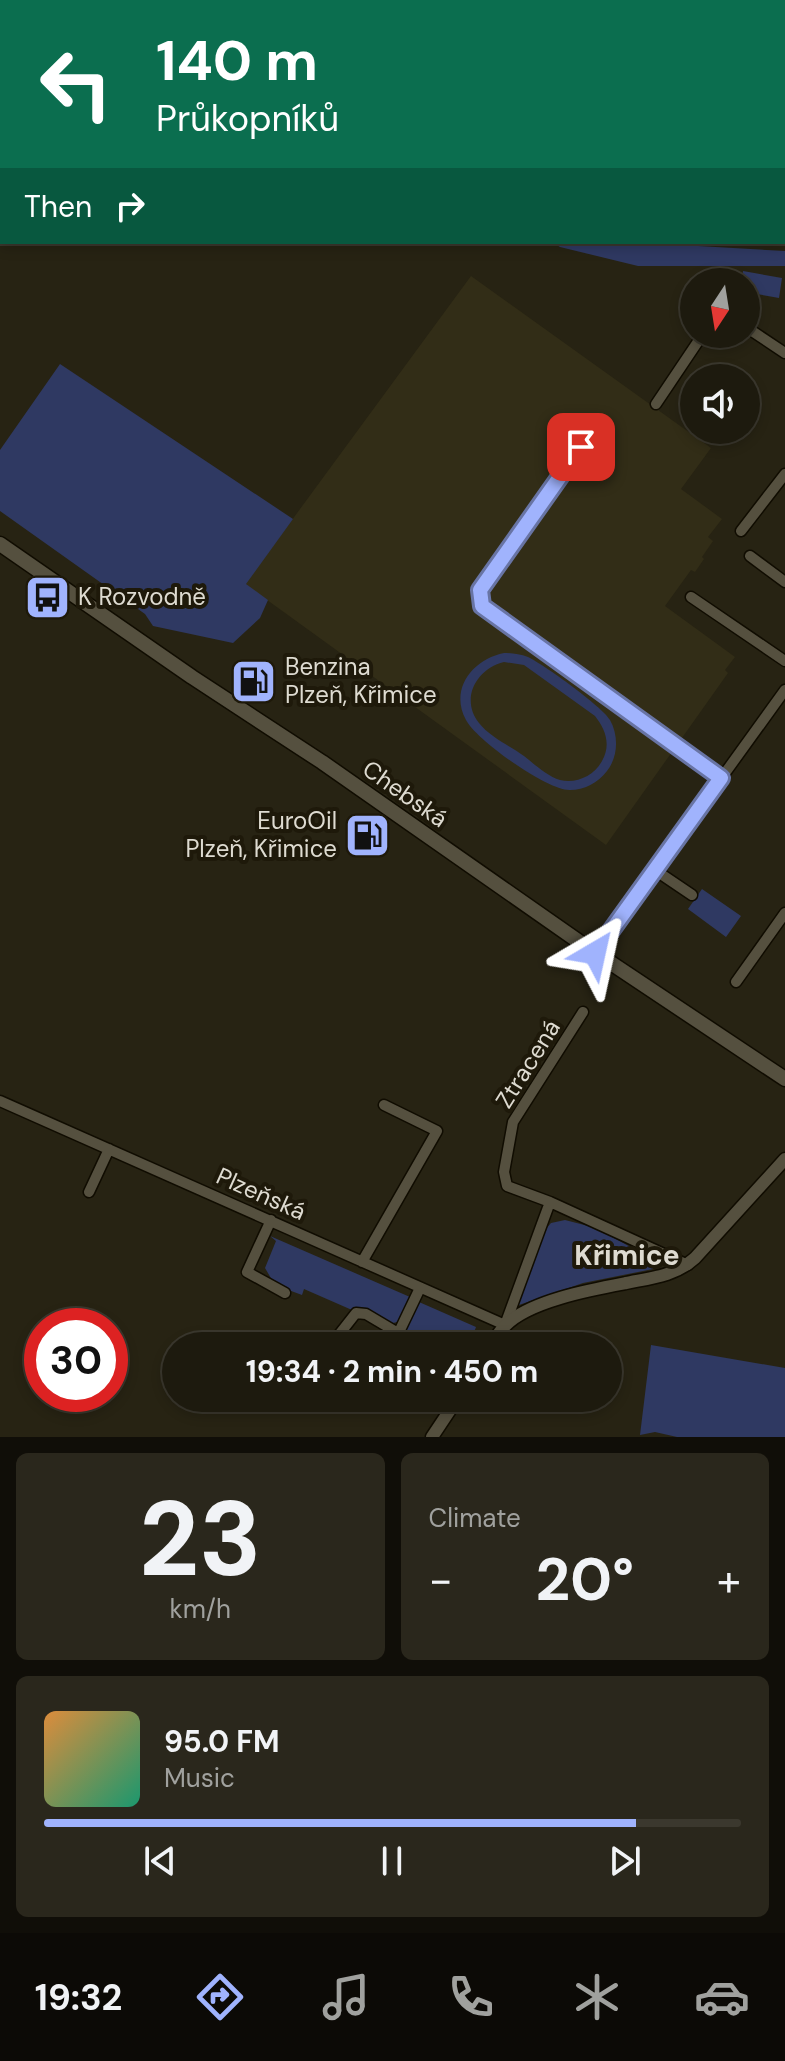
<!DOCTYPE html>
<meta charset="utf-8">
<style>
:root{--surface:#1d1a0e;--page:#2a271c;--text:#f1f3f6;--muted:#a0a19e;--line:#3b382e;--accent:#a0b3fd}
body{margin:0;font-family:"DM Sans",sans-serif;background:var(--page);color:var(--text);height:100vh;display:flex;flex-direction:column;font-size:30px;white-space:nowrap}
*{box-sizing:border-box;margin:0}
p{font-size:26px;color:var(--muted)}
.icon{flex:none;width:44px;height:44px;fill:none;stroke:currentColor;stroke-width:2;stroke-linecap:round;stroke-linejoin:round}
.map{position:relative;height:1437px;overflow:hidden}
.drawer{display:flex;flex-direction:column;gap:16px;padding:16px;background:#100e08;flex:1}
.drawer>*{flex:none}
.guide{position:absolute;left:0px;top:0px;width:786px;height:244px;box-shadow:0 4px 12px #0003,0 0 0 2px var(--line);background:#0b6e4f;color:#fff;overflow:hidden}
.needle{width:52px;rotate:192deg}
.buttons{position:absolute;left:680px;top:268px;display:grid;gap:16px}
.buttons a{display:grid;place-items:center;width:80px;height:80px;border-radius:50%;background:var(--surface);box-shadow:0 4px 12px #0003,0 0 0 2px var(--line);font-size:40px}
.speed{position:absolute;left:24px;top:1308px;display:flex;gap:16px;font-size:40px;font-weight:700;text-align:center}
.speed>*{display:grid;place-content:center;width:104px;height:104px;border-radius:50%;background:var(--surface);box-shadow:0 4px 12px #0003,0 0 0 2px var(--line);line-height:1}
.speed .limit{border:12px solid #d22;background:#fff;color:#111}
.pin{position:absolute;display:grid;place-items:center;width:68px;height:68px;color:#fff;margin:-34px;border-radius:16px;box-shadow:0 4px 12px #0006}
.me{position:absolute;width:88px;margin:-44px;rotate:36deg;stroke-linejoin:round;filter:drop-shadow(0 0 6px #0008)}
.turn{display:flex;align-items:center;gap:28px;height:168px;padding:0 24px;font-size:36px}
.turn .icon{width:104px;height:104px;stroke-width:2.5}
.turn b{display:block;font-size:56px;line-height:68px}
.then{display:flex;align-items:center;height:76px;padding:0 24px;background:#0003;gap:16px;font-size:30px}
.big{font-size:60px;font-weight:700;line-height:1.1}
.drawer .tile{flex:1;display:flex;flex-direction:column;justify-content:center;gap:12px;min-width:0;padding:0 28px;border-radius:12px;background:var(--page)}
.drawer .dial{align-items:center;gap:0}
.dial b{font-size:104px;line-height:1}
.song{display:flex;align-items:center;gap:24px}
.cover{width:96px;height:96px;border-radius:12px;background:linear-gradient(135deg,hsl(30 70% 55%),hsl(160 70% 35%))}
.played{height:8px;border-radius:4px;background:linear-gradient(90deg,var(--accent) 85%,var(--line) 85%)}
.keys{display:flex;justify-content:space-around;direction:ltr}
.heat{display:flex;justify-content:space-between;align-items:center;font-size:44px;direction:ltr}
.drawer .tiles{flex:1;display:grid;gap:16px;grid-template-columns:1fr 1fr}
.tile:last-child{grid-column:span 2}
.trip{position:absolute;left:162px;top:1332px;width:460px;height:80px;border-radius:40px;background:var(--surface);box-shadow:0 4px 12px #0003,0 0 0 2px var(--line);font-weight:700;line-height:80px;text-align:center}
.tab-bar{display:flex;height:128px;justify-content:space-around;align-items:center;background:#0c0a06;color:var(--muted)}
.tab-bar .icon{width:56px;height:56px}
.tab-bar .current{color:var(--accent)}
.tab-bar b{font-size:36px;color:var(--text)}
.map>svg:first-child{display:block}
.built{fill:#322d17}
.green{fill:#2f3962;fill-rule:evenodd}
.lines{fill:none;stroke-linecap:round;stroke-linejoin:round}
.minor-casing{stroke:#100c01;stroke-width:13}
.tertiary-casing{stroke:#100c01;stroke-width:15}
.secondary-casing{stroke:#100c01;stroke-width:17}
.minor{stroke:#55503f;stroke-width:10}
.tertiary{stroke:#55503f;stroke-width:12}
.secondary{stroke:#55503f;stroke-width:14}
.rail{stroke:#b0aca1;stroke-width:3;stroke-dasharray:10 10;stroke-linecap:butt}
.route-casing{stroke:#6874a4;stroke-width:20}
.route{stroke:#a0b3fd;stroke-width:14}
.labels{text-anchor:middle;stroke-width:8;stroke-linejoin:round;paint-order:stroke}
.poi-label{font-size:24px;fill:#dedbd1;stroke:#1e190a;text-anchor:start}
.street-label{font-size:24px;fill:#dedbd1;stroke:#1e190a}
.quarter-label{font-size:28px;font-weight:bold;fill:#dedbd1;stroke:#1e190a}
</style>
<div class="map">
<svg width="785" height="1437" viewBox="0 0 785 1437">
<rect width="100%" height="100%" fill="#272313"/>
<path class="built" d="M 471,276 L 711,448 L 681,489 L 722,519 L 708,537 L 713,541 L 702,557 L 704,559 L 695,572 L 691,570 L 665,606 L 735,657 L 725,670 L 728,673 L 606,845 L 245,584 Z"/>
<path class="green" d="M 0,0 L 129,0 L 2,2 L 2,67 Z
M 552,242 L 628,242 L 785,251 L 785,266 L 638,266 L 560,247 Z
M 743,271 L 782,278 L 779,298 L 746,292 L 746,282 L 742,282 Z
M 60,364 L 293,519 L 246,584 L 268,600 L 260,618 L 233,643 L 153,626 L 145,614 L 0,511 L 0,450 Z
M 504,653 C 512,653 520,654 528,657 C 543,664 603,707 610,720 C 619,736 618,757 607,771 C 598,783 584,790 570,790 C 548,791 476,740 466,720 C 449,689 473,659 504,653 ZM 504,662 L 524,665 L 595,716 C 606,730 611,745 602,761 C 594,776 576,784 560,780 C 547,776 534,764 524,756 C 510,746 490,737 479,723 C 460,699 476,669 504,662 Z
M 702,889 L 741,916 L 726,937 L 688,909 Z
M 565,1220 L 596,1228 L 654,1260 L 653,1269 L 583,1283 L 516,1306 L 545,1230 L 551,1223 Z
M 270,1236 L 410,1297 L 400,1321 L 390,1324 L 365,1311 L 352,1310 L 304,1289 L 302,1295 L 275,1285 L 265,1268 L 276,1241 Z
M 419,1302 L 476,1327 L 469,1346 C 445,1346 422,1351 406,1330 Z
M 651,1345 L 785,1368 L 785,1437 L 677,1437 L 655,1432 L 640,1435 Z"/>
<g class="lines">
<defs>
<path id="minor" d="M 385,0 L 389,2
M 784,152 L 785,152
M 746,327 L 785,353
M 656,404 L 703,334
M 595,426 L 480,590 L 482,606 L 721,778
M 741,531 L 785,474
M 750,556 L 785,582
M 691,597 L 785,661
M 655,870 L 692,895
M 595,953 L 785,690
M 736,982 L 785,913
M 583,1012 L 513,1122 L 504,1172 L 507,1186 L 550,1202 L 688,1265
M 0,1101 L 505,1325 L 550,1202
M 89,1192 L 109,1149
M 271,1220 L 247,1272 L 285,1293
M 362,1262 L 437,1131 L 384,1105
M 399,1332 L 420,1288
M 330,1346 L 356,1313 L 366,1314 L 420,1346"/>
<path id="tertiary" d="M 491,1346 C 495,1339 499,1331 505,1326 C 528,1301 594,1289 626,1283 C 651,1278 675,1276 695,1258 L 785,1159
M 432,1437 L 458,1398"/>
<path id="secondary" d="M 0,544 L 192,677 L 322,762 L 578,941 L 785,1079"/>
</defs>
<use href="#minor" class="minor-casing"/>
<use href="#tertiary" class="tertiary-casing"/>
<use href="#secondary" class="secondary-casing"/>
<use href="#minor" class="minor"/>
<use href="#tertiary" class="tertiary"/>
<use href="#secondary" class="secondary"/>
<path class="rail" d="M 214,0 L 217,2
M 321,0 L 324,2
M 784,187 L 785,188"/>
</g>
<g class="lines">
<defs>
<path id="route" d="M 581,447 L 480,590 L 482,606 L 721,778 L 595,953"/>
</defs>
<use href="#route" class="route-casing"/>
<use href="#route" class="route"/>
</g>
<defs>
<symbol id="bus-square" viewBox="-11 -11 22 22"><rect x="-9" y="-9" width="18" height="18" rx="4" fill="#a0b3fd" stroke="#1e190a"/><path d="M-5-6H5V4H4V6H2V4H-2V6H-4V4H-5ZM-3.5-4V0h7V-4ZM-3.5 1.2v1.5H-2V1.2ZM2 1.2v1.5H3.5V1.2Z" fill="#111"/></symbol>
<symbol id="fuel-square" viewBox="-11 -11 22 22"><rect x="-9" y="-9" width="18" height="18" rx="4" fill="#a0b3fd" stroke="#1e190a"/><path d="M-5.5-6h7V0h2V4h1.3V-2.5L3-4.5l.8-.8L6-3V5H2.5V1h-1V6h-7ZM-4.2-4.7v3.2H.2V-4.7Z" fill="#111"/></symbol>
</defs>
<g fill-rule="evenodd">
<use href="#bus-square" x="22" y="572" width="51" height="51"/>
<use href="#fuel-square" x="228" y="656" width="51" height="51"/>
<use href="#fuel-square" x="342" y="810" width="51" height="51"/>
</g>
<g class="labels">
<g class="poi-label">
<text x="78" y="605">K Rozvodně</text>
<text x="285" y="675">Benzina<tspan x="285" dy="28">Plzeň, Křimice</tspan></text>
<text x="337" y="829" text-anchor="end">EuroOil<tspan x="337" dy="28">Plzeň, Křimice</tspan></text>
</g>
<g class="street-label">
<text transform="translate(405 794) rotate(35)" y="8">Chebská</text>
<text transform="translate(528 1064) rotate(-58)" y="8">Ztracená</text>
<text transform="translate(261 1194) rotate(24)" y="8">Plzeňská</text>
</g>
<g class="quarter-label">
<text x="627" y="1265">Křimice</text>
</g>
</g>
</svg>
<div class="buttons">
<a><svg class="needle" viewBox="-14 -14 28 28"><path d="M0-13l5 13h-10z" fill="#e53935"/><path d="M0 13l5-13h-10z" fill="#a0a19e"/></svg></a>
<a><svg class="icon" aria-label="sound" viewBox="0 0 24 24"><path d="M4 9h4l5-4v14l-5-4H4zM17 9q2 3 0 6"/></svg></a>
</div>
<div class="speed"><div class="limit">30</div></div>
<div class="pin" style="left:581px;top:447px;background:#d93025"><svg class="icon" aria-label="arrive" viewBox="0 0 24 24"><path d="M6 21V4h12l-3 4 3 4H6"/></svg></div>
<svg class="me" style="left:595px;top:953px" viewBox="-20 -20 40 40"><path d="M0-17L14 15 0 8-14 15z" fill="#a0b3fd" stroke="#fff" stroke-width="4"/></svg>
<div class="trip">19:34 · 2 min · 450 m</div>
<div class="guide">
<div class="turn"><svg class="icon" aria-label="left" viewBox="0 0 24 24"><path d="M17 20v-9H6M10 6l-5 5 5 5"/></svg><div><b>140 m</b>Průkopníků</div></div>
<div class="then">Then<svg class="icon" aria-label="right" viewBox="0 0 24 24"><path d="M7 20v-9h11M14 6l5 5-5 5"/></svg></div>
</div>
</div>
<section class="drawer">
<div class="tiles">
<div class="tile dial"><b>23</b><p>km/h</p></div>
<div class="tile"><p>Climate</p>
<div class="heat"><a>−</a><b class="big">20°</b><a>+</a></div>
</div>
<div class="tile">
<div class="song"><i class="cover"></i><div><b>95.0 FM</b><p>Music</p></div></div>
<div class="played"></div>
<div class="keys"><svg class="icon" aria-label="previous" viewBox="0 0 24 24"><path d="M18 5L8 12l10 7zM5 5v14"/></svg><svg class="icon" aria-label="pause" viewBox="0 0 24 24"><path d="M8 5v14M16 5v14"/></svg><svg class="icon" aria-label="next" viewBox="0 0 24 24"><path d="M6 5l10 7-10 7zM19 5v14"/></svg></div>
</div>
</div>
</section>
<nav class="tab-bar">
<b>19:32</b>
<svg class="icon current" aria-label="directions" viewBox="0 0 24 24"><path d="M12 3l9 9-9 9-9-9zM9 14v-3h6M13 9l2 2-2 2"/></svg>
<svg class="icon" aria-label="music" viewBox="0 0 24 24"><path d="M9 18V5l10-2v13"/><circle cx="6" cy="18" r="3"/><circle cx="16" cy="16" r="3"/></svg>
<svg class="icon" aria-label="phone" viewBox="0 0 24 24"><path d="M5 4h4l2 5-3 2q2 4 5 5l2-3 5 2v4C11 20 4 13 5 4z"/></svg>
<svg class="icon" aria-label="climate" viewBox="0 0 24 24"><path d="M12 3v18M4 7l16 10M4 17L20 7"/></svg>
<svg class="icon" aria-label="car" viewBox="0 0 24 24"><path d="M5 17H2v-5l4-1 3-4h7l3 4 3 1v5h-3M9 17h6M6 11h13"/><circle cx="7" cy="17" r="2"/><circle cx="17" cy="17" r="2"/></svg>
</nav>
